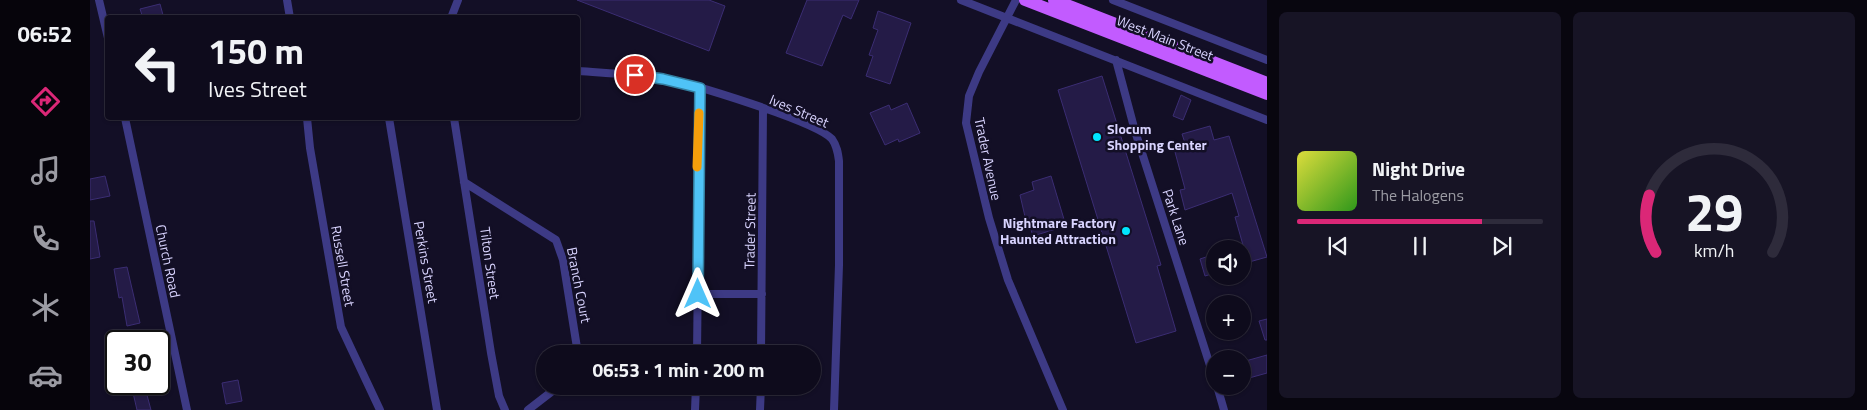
<!DOCTYPE html>
<meta charset="utf-8">
<style>
:root{--surface:#0e0b1c;--page:#171425;--text:#f1f3f6;--muted:#9b9ba3;--line:#2e2b3b;--accent:#db2777}
body{margin:0;font-family:"Titillium Web",sans-serif;background:var(--page);color:var(--text);height:100vh;display:flex;flex-direction:column;font-size:19px;white-space:nowrap}
*{box-sizing:border-box;margin:0}
p{font-size:16px;color:var(--muted)}
.icon{flex:none;width:28px;height:28px;fill:none;stroke:currentColor;stroke-width:2;stroke-linecap:round;stroke-linejoin:round}
.map{position:relative;flex:1;overflow:hidden}
.drawer{display:flex;flex-direction:column;gap:12px;padding:12px;background:#08060f;width:600px}
.drawer>*{flex:none}
.guide{position:absolute;left:15px;top:15px;width:475px;height:105px;border-radius:5px;box-shadow:0 1px 4px #0004,0 0 0 1px var(--line);background:#0e0b1c;color:var(--text);overflow:hidden}
.fabs{position:absolute;left:1116px;top:240px;display:grid;gap:10px}
.fabs a{display:grid;place-items:center;width:45px;height:45px;border-radius:50%;background:var(--surface);box-shadow:0 1px 4px #0004,0 0 0 1px var(--line);font-size:25px}
.speed{position:absolute;left:15px;top:330px;display:flex;gap:10px;font-size:25px;font-weight:700;text-align:center}
.speed>*{display:grid;place-content:center;width:65px;height:65px;border-radius:50%;background:var(--surface);box-shadow:0 1px 4px #0004,0 0 0 1px var(--line);line-height:1}
.speed .limit{border:2px solid #111;border-radius:8px;background:#fff;color:#111}
.pin{position:absolute;display:grid;place-items:center;width:42px;height:42px;color:#fff;margin:-21px;border:2px solid #fff;border-radius:50%;box-shadow:0 1px 5px #0007}
.me{position:absolute;width:55px;margin:-28px;rotate:0deg;stroke-linejoin:round;filter:drop-shadow(0 0 4px #0008)}
.turn{display:flex;align-items:center;gap:18px;height:105px;padding:0 20px;font-size:22px}
.turn .icon{width:65px;height:65px;stroke-width:2.5}
.turn b{display:block;font-size:35px;line-height:42px}
.drawer .card{flex:1;display:flex;flex-direction:column;justify-content:center;gap:8px;min-width:0;padding:0 18px;border-radius:8px;background:var(--page)}
.drawer .dial{align-items:center;gap:0}
.dial svg{height:130px;overflow:visible;fill:none;stroke:var(--line);stroke-width:7;stroke-linecap:round;text-anchor:middle}
.dial text{fill:var(--text);stroke:none}
.song{display:flex;align-items:center;gap:15px}
.cover{width:60px;height:60px;border-radius:8px;background:linear-gradient(135deg,hsl(60 70% 55%),hsl(110 70% 35%))}
.played{height:5px;border-radius:2px;background:linear-gradient(90deg,var(--accent) 75%,var(--line) 75%)}
.keys{display:flex;justify-content:space-around;direction:ltr}
.drawer .tiles{flex:1;display:grid;gap:12px;grid-template-columns:repeat(2,1fr)}
.trip{position:absolute;left:446px;top:345px;width:285px;height:50px;border-radius:25px;background:var(--surface);box-shadow:0 1px 4px #0004,0 0 0 1px var(--line);font-weight:700;line-height:50px;text-align:center}
main{display:flex;flex:1;min-height:0}
.menu{display:flex;flex-direction:column;width:90px;justify-content:space-around;align-items:center;background:#06040b;color:var(--muted)}
.menu .icon{width:35px;height:35px}
.menu .active{color:var(--accent)}
.menu b{font-size:22px;color:var(--text)}
.map>svg:first-child{display:block}
.building{fill:#241b47;stroke:#3b2d73}
.lines{fill:none;stroke-linecap:round;stroke-linejoin:round}
.street{stroke:#3d3a85;stroke-width:8}
.primary{stroke:#c25bff;stroke-width:12}
.route-casing{stroke:#337fa1;stroke-width:12}
.route{stroke:#4fc3f7;stroke-width:9}
.slow{stroke:#f59e0b;stroke-width:9}
.poi-dot{fill:#00e5ff;stroke:#130f26;stroke-width:2}
.labels{text-anchor:middle;stroke-width:5;stroke-linejoin:round;paint-order:stroke}
.street-label{font-size:14px;fill:#d9d4ff;stroke:#130f26}
.poi-label{font-size:14px;font-weight:bold;fill:#d9d4ff;stroke:#130f26;text-anchor:start}
</style>
<main>
<nav class="menu">
<b>06:52</b>
<svg class="icon active" aria-label="directions" viewBox="0 0 24 24"><path d="M12 3l9 9-9 9-9-9zM9 14v-3h6M13 9l2 2-2 2"/></svg>
<svg class="icon" aria-label="music" viewBox="0 0 24 24"><path d="M9 18V5l10-2v13"/><circle cx="6" cy="18" r="3"/><circle cx="16" cy="16" r="3"/></svg>
<svg class="icon" aria-label="phone" viewBox="0 0 24 24"><path d="M5 4h4l2 5-3 2q2 4 5 5l2-3 5 2v4C11 20 4 13 5 4z"/></svg>
<svg class="icon" aria-label="climate" viewBox="0 0 24 24"><path d="M12 3v18M4 7l16 10M4 17L20 7"/></svg>
<svg class="icon" aria-label="car" viewBox="0 0 24 24"><path d="M5 17H2v-5l4-1 3-4h7l3 4 3 1v5h-3M9 17h6M6 11h13"/><circle cx="7" cy="17" r="2"/><circle cx="17" cy="17" r="2"/></svg>
</nav>
<div class="map">
<svg width="1177" height="410" viewBox="0 0 1177 410">
<rect width="100%" height="100%" fill="#130f26"/>
<path class="building" d="M 487,0 L 619,0 L 635,6 L 619,51 Z
M 717,0 L 769,0 L 761,19 L 753,15 L 732,66 L 696,53 Z
M 70,4 L 73,15 L 67,18 L 53,18 L 50,9 Z
M 788,11 L 821,23 L 800,84 L 776,76 L 783,56 L 779,55 L 788,30 L 783,28 Z
M 1012,76 L 1071,265 L 1067,266 L 1086,331 L 1046,343 L 968,90 Z
M 1091,95 L 1101,100 L 1093,120 L 1083,116 Z
M 817,103 L 830,133 L 809,142 L 808,139 L 795,145 L 780,113 L 799,105 L 801,110 Z
M 1120,126 L 1124,140 L 1139,136 L 1177,257 L 1152,264 L 1153,245 L 1145,217 L 1149,216 L 1142,193 L 1095,210 L 1090,190 L 1095,189 L 1085,152 L 1097,149 L 1092,134 Z
M 15,176 L 20,196 L 0,200 L 0,179 Z
M 961,176 L 976,226 L 943,236 L 938,221 L 936,221 L 930,195 L 944,190 L 942,182 Z
M 0,221 L 4,221 L 10,257 L 0,259 Z
M 1125,254 L 1125,273 L 1115,276 L 1110,259 Z
M 37,267 L 50,323 L 37,326 L 32,297 L 29,298 L 24,269 Z
M 1177,319 L 1177,340 L 1175,340 L 1169,321 Z
M 1177,355 L 1177,373 L 1152,380 L 1152,362 Z
M 148,380 L 152,401 L 136,404 L 132,383 Z
M 41,384 L 54,384 L 61,410 L 47,410 Z"/>
<g class="lines">
<path class="street" d="M 9,0 L 18,38
M 197,0 L 200,18
M 871,0 L 1177,120
M 926,0 L 889,72 L 879,96 L 876,123 L 899,218 L 918,280 L 973,410
M 1023,0 L 1177,60
M 361,18 L 368,0
M 1026,60 L 1045,131 L 1125,381
M 488,71 C 515,73 543,74 571,78 C 600,83 725,121 742,139 C 747,146 748,153 749,161 L 749,265 L 744,410
M 35,118 L 97,410
M 217,118 L 220,148 L 251,327 L 290,410
M 299,118 L 347,410
M 364,118 L 401,353 L 409,396 L 415,410
M 374,182 L 466,240 L 473,260 L 488,354
M 608,294 L 672,294
M 607,354 L 610,88
M 671,354 L 673,109
M 1127,386 L 1134,410
M 438,410 L 469,386
M 605,410 L 606,386
M 670,410 L 671,386"/>
<path class="primary" d="M 935,0 L 1177,94
M 964,0 L 1177,83"/>
</g>
<g class="lines">
<defs>
<path id="route" d="M 545,75 L 573,79 L 610,88 L 608,294"/>
</defs>
<use href="#route" class="route-casing"/>
<use href="#route" class="route"/>
<path class="slow" d="M 607,167 L 609,113"/>
</g>
<g class="poi-dot">
<circle cx="1007" cy="137" r="5"/>
<circle cx="1036" cy="231" r="5"/>
</g>
<g class="labels">
<g class="street-label">
<text transform="translate(1075 38) rotate(21)" y="5">West Main Street</text>
<text transform="translate(709 111) rotate(23)" y="5">Ives Street</text>
<text transform="translate(898 159) rotate(78)" y="5">Trader Avenue</text>
<text transform="translate(1086 217) rotate(72)" y="5">Park Lane</text>
<text transform="translate(660 231) rotate(-89)" y="5">Trader Street</text>
<text transform="translate(78 261) rotate(78)" y="5">Church Road</text>
<text transform="translate(336 262) rotate(80)" y="5">Perkins Street</text>
<text transform="translate(400 263) rotate(82)" y="5">Tilton Street</text>
<text transform="translate(253 266) rotate(80)" y="5">Russell Street</text>
<text transform="translate(489 285) rotate(79)" y="5">Branch Court</text>
</g>
<g class="poi-label">
<text x="1017" y="134">Slocum<tspan x="1017" dy="16">Shopping Center</tspan></text>
<text x="1026" y="228" text-anchor="end">Nightmare Factory<tspan x="1026" dy="16">Haunted Attraction</tspan></text>
</g>
</g>
</svg>
<div class="fabs">
<a><svg class="icon" aria-label="sound" viewBox="0 0 24 24"><path d="M4 9h4l5-4v14l-5-4H4zM17 9q2 3 0 6"/></svg></a>
<a>+</a>
<a>−</a>
</div>
<div class="speed"><div class="limit">30</div></div>
<div class="pin" style="left:545px;top:75px;background:#d93025"><svg class="icon" aria-label="arrive" viewBox="0 0 24 24"><path d="M6 21V4h12l-3 4 3 4H6"/></svg></div>
<svg class="me" style="left:608px;top:294px" viewBox="-20 -20 40 40"><path d="M0-17L14 15 0 8-14 15z" fill="#4fc3f7" stroke="#fff" stroke-width="4"/></svg>
<div class="trip">06:53 · 1 min · 200 m</div>
<div class="guide">
<div class="turn"><svg class="icon" aria-label="left" viewBox="0 0 24 24"><path d="M17 20v-9H6M10 6l-5 5 5 5"/></svg><div><b>150 m</b>Ives Street</div></div>
</div>
</div>
<section class="drawer">
<div class="tiles">
<div class="card">
<div class="song"><i class="cover"></i><div><b>Night Drive</b><p>The Halogens</p></div></div>
<div class="played"></div>
<div class="keys"><svg class="icon" aria-label="previous" viewBox="0 0 24 24"><path d="M18 5L8 12l10 7zM5 5v14"/></svg><svg class="icon" aria-label="pause" viewBox="0 0 24 24"><path d="M8 5v14M16 5v14"/></svg><svg class="icon" aria-label="next" viewBox="0 0 24 24"><path d="M6 5l10 7-10 7zM19 5v14"/></svg></div>
</div>
<div class="card dial"><svg viewBox="0 0 100 80">
<path d="M14 69A42 42 0 1 1 86 69"/>
<path d="M14 69A42 42 0 0 1 10 34" stroke="#db2777"/>
<text x="50" y="56" font-size="32" font-weight="700">29</text>
<text x="50" y="72" font-size="11">km/h</text>
</svg></div>
</div>
</section>
</main>
